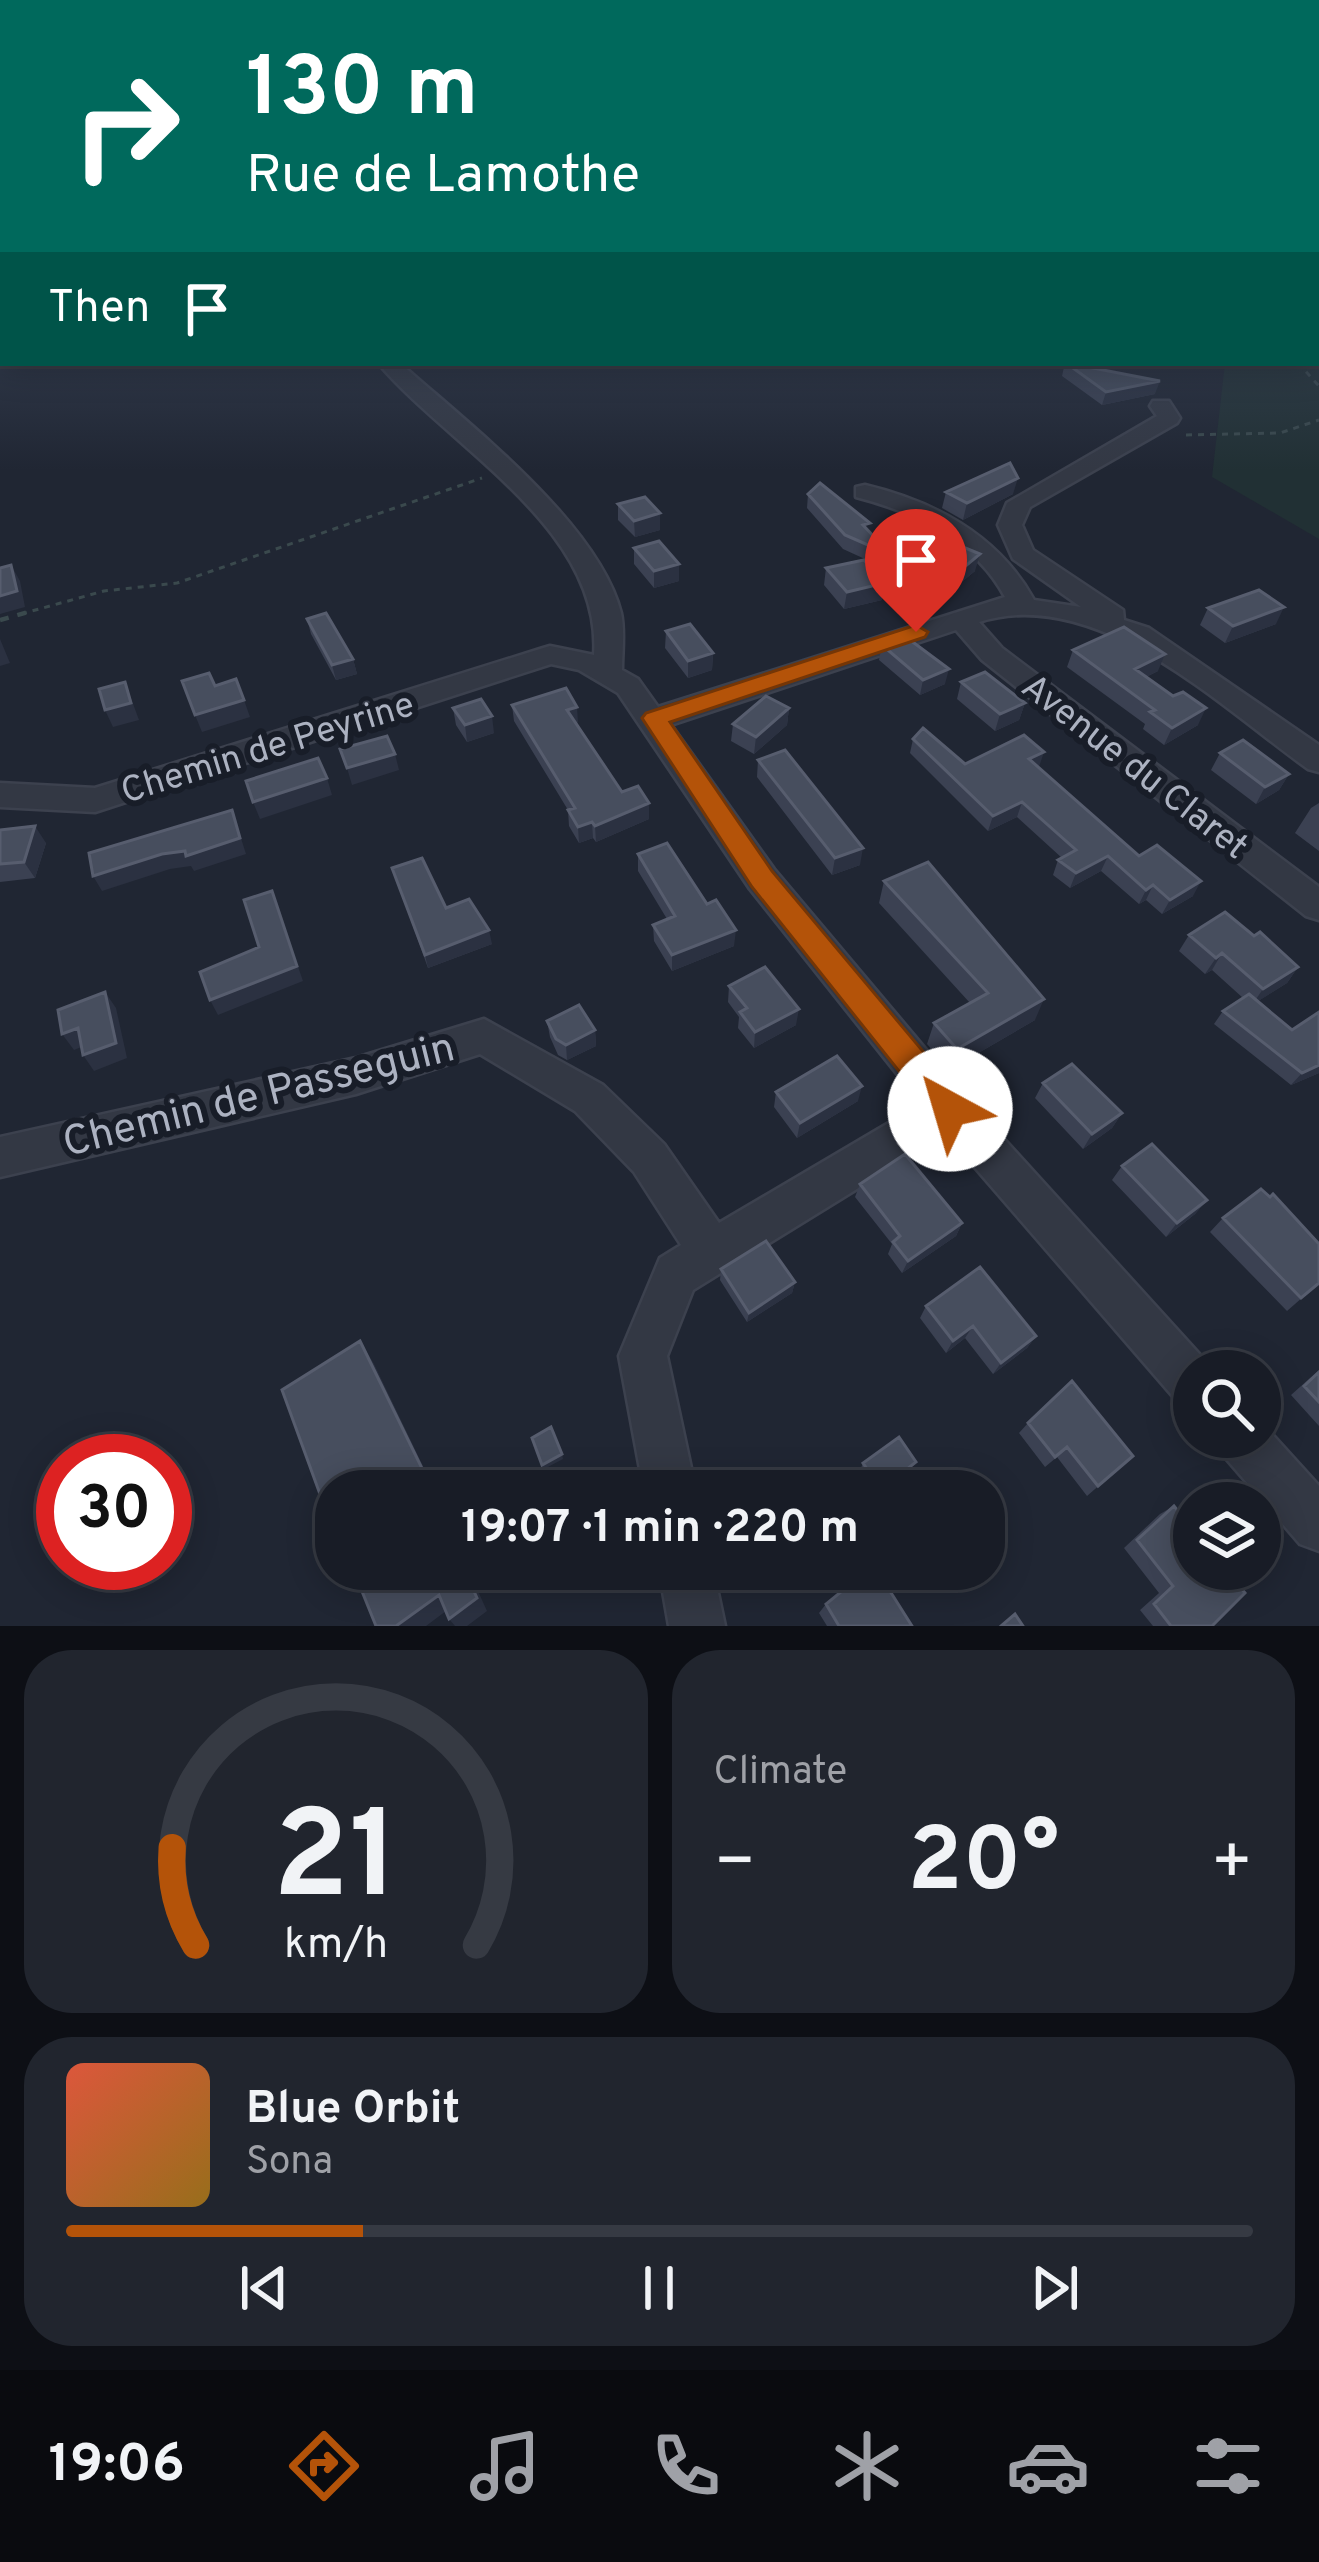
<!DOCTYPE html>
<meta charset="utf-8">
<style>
:root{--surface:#181c26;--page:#21252e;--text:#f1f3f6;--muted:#9fa1a7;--line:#363a43;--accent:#b45309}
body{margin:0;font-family:Overpass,sans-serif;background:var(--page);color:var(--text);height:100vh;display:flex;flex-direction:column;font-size:45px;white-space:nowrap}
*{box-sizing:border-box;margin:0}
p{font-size:39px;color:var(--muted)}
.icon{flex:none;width:66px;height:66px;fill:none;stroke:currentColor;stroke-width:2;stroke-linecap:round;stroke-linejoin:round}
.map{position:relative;height:1626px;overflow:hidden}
.panel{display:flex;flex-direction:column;gap:24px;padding:24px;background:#0d0f15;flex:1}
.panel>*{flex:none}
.hud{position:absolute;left:0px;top:0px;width:1320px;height:366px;box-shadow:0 6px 30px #0003,0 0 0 3px var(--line);background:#00695c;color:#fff;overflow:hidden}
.controls{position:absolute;left:1173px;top:1350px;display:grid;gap:24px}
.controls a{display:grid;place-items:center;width:108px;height:108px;border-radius:50%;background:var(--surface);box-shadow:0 6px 30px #0003,0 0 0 3px var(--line);font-size:60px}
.speed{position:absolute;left:36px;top:1434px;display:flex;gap:24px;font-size:60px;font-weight:700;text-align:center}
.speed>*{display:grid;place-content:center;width:156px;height:156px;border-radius:50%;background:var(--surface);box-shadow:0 6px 30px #0003,0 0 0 3px var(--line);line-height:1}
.speed .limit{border:18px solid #d22;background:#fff;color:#111}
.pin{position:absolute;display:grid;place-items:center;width:102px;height:102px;color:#fff;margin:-123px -51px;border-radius:50% 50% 50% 0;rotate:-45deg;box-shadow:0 0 12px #0007}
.pin .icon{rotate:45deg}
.me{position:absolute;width:132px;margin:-66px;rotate:321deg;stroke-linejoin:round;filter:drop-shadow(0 0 9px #0008)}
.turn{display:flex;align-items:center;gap:42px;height:252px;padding:0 48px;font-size:54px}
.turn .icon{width:156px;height:156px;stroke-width:2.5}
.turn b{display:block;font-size:84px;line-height:102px}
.then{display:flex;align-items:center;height:114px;padding:0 48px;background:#0003;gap:24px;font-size:45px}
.big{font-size:90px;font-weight:700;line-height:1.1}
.panel .tile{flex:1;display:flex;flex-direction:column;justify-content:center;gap:18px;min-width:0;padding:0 42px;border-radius:48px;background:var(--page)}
.panel .dial{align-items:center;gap:0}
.dial svg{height:312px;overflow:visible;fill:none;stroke:var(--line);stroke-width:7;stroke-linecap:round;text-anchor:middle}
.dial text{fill:var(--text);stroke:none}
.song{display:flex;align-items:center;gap:36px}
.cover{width:144px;height:144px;border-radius:18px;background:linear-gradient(135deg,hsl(10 70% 55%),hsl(40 70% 35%))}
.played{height:12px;border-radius:6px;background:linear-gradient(90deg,var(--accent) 25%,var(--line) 25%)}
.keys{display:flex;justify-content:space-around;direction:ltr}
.heat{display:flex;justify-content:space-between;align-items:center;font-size:66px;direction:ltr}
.panel .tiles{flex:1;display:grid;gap:24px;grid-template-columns:1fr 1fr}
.tile:last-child{grid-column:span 2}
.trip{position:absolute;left:315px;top:1470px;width:690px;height:120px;border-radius:48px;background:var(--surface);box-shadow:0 6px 30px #0003,0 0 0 3px var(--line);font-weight:700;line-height:120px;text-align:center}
.tabs{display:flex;height:192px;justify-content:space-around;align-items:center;background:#0a0b0f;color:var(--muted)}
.tabs .icon{width:84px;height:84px}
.tabs .active{color:var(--accent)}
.tabs b{font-size:54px;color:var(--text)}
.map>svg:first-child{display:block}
.green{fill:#213034}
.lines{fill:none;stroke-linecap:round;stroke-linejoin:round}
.minor-casing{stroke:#3c414e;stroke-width:5}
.path-far1{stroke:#3a494d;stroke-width:3;stroke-dasharray:6 6;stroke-linecap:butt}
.path{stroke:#3a494d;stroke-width:4.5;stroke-dasharray:9 9;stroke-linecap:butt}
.minor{fill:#333844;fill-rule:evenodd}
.wall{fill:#3b4152}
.shaded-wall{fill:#2b3141}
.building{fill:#474e5e;stroke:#575d6e;stroke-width:3}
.route{fill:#b45309;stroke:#753606;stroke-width:3}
.labels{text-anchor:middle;stroke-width:12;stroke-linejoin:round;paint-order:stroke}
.street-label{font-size:36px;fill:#acb2c1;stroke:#181d28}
.near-street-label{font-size:42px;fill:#acb2c1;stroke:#181d28}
</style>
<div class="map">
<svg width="1319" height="1626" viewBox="0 0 1319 1626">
<rect width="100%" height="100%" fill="#202633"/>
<path class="green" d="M 1317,242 L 1319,242 L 1319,539 L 1212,477 L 1225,363 L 1317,363 Z"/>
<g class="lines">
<defs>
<path id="minor" d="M 378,363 L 400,363 C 468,424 598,523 621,613 C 625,631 622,651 622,670 L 638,679 L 658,707 L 1005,597 C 976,542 915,512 856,497 L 856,487 L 865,485 C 936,502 998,535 1034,600 L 1081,607 L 1013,559 L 998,525 L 1007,503 L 1157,416 L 1150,406 L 1153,401 L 1169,401 L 1180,418 L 1177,423 L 1030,507 L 1022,525 L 1033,550 L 1123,610 L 1124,620 L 1149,628 L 1319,745 L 1319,772 L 1308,769 C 1220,706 1096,584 979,622 L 1002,648 L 1319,887 L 1319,920 L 1306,916 L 982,660 L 956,630 L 671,725 L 774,869 L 965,1096 L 1211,1367 L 1213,1371 L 1194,1371 L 1194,1408 L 1177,1401 L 946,1134 L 693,1290 L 667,1356 L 696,1491 L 644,1491 L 619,1356 L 660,1258 L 681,1245 L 634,1172 L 575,1111 L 480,1054 L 356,1094 L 0,1177 L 0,1137 L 356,1058 L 484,1019 L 603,1085 L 664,1144 L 719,1223 L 921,1104 L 750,889 L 618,693 L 579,670 L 551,664 L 95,812 L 0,807 L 0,783 L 95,788 L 540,649 L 550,646 L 594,655 C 603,529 449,447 378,363 Z
M 1260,1421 L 1319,1486 L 1319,1551 L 1300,1544 L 1223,1455 L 1216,1437 L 1260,1437 Z
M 659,1569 L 713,1569 L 725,1626 L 669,1626 Z"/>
</defs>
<use href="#minor" class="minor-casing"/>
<path class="path-far1" d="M 1298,363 L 1319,386
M 1186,435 L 1280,433 L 1319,420
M 21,614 L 104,591 L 177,583 L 482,478"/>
<path class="path" d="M 0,620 L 32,611"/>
<use href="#minor" class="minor"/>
</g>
<path class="wall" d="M 1065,363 L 1155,394 L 1102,405 L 1062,376 Z
M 946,492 L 1013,494 L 963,520 L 942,508 Z
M 808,494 L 869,531 L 891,555 L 889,570 L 843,549 L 807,508 Z
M 618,504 L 660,530 L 635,537 L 618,520 Z
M 634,548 L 679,581 L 654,588 L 634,564 Z
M 826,568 L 882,600 L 844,609 L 824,585 Z
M 928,569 L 975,571 L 946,595 L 925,586 Z
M 1208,608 L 1276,624 L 1225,643 L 1200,625 Z
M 307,619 L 353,659 L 357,674 L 336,680 L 311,634 Z
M 666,631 L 713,653 L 712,670 L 688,678 L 665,648 Z
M 882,645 L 945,684 L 920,695 L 879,660 Z
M 1073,650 L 1158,671 L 1146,677 L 1198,725 L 1164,745 L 1143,729 L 1145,724 L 1067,667 Z
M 961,682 L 1025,703 L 1019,720 L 995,731 L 957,699 Z
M 512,705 L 578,722 L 576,723 L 622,792 L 649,819 L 596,842 L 593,838 L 579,843 L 569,826 L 568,810 L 514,721 Z
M 453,708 L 494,733 L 467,742 L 456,725 Z
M 789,708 L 787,725 L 754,754 L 731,741 L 733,724 Z
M 913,739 L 965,764 L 1039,767 L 1139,856 L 1193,896 L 1162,914 L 1146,900 L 1139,904 L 1101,871 L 1070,888 L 1053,875 L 1058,860 L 1062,858 L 1017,817 L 988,831 L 910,753 Z
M 1220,753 L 1289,774 L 1279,790 L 1256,804 L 1211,770 Z
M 758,760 L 860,865 L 832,875 L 757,777 Z
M 1319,803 L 1319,851 L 1295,833 L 1311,808 Z
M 0,830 L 46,843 L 35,878 L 0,882 Z
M 638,854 L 734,946 L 672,971 L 654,941 L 653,925 L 667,919 L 638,871 Z
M 392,868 L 446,908 L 492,944 L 428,968 Z
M 884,881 L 1035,1020 L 949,1070 L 927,1044 L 934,1023 L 970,1003 L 879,903 Z
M 1189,935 L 1254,936 L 1298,967 L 1287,983 L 1258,1001 L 1292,1030 L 1319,1012 L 1319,1073 L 1291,1085 L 1214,1024 L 1223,1011 L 1243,998 L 1212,970 L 1205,974 L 1179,951 Z
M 729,986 L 796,1025 L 754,1048 L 738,1028 L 739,1017 L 728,1002 Z
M 547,1021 L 595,1030 L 596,1046 L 567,1060 L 558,1055 L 550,1037 Z
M 1043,1083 L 1122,1113 L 1112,1128 L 1083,1149 L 1035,1098 Z
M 776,1092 L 858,1101 L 797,1138 L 774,1107 Z
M 1122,1166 L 1207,1200 L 1195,1214 L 1166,1237 L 1112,1180 Z
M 860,1184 L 962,1223 L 956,1236 L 902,1273 L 888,1254 L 892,1244 L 855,1197 Z
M 1223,1218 L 1319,1283 L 1287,1311 L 1210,1232 Z
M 721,1269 L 795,1282 L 792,1293 L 747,1322 L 720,1280 Z
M 926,1306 L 1036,1336 L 1027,1348 L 993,1374 L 965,1338 L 946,1353 L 920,1318 Z
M 1319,1370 L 1319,1426 L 1291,1395 Z
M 1028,1423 L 1133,1456 L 1087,1496 L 1057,1457 L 1045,1467 L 1019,1433 Z
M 863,1463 L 913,1467 L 908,1470 L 922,1491 L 876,1491 L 861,1468 Z
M 1174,1506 L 1212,1626 L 1153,1626 L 1140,1610 L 1159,1593 L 1124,1548 L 1160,1514 Z
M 826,1604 L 912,1626 L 827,1626 L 819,1613 Z"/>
<path class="shaded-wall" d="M 1160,381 L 1155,394 L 1102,405 L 1106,392 Z
M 1018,478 L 1013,494 L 963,520 L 967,503 Z
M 660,513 L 660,530 L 635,537 L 634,521 Z
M 980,554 L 975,571 L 946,595 L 950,579 Z
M 679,564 L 679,581 L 654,588 L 654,571 Z
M 11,565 L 20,581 L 25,607 L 0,614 L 0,596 Z
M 885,583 L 882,600 L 844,609 L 847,592 Z
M 1284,607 L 1276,624 L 1225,643 L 1233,626 Z
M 0,639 L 10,663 L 0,666 Z
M 713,653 L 712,670 L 688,678 L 688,661 Z
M 1165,654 L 1158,671 L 1128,686 L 1135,669 Z
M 353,659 L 357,674 L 336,680 L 332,665 Z
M 949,669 L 945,684 L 920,695 L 923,680 Z
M 125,682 L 139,720 L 113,727 L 105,710 Z
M 244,700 L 250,717 L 202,732 L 195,715 Z
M 1025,703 L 1019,720 L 995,731 L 1000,714 Z
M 577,707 L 578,722 L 568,726 L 567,710 Z
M 789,708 L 787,725 L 754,754 L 756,737 Z
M 1206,708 L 1198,725 L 1164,745 L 1172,728 Z
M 492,716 L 494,733 L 467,742 L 465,725 Z
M 1044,752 L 1039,767 L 1024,774 L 1029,759 Z
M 395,754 L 399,770 L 352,785 L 347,768 Z
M 1289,774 L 1279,790 L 1256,804 L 1265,787 Z
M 327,778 L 332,795 L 260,819 L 253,802 Z
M 1022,802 L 1017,817 L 988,831 L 993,816 Z
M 649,803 L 649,819 L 596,842 L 595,826 Z
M 232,810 L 246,854 L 194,871 L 191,866 L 170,869 L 102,891 L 93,876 L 162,854 Z
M 592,822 L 593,838 L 579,843 L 578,827 Z
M 35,826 L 46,843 L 35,878 L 24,862 Z
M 863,848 L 860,865 L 832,875 L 835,858 Z
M 1108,856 L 1101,871 L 1070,888 L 1076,873 Z
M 1201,881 L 1193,896 L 1162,914 L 1170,900 Z
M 1153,885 L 1146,900 L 1139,904 L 1146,890 Z
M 272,891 L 303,981 L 218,1015 L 210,1000 L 297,966 Z
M 489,930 L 492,944 L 428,968 L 425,955 Z
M 736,930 L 734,946 L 672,971 L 672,955 Z
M 1222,953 L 1212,970 L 1205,974 L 1216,958 Z
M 1298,967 L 1287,983 L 1252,1005 L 1263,989 Z
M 105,992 L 116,1008 L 127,1058 L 94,1071 L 83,1055 Z
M 1044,999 L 1035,1020 L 949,1070 L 957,1049 Z
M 799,1009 L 796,1025 L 754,1048 L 755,1032 Z
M 78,1028 L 89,1044 L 74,1050 L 62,1034 Z
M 595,1030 L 596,1046 L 567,1060 L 566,1045 Z
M 1319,1065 L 1319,1073 L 1291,1085 L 1302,1073 Z
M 862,1086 L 858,1101 L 797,1138 L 800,1123 Z
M 1122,1113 L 1112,1128 L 1083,1149 L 1092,1134 Z
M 1207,1200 L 1195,1214 L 1166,1237 L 1177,1223 Z
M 962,1223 L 956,1236 L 902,1273 L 908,1261 Z
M 795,1282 L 792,1293 L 747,1322 L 749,1313 Z
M 973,1326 L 965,1338 L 946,1353 L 953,1341 Z
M 1036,1336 L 1027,1348 L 993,1374 L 1001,1363 Z
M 360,1341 L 374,1364 L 435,1491 L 433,1491 Z
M 562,1454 L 563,1459 L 544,1469 L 542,1465 Z
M 464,1569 L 468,1569 L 487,1611 L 467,1626 L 455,1626 L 449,1619 Z
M 439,1595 L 450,1608 L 426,1626 L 396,1626 Z"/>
<path class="building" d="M 1066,363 L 1067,363 L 1160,381 L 1106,392 Z
M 1010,463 L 1018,478 L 967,503 L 946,492 Z
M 820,483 L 870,523 L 863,525 L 891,555 L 845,535 L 808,494 Z
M 645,497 L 660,513 L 634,521 L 618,504 Z
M 659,541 L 679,564 L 654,571 L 634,548 Z
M 958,545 L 980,554 L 950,579 L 928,569 Z
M 864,560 L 885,583 L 847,592 L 826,568 Z
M 11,565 L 17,591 L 0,596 L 0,568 Z
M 1259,590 L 1284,607 L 1233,626 L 1208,608 Z
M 326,613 L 353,659 L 332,665 L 307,619 Z
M 690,624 L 713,653 L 688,661 L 666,631 Z
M 1124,627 L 1165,654 L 1135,669 L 1173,696 L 1183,692 L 1206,708 L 1172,728 L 1150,712 L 1155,710 L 1073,650 Z
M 906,637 L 949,669 L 923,680 L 882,645 Z
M 985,672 L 1025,703 L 1000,714 L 961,682 Z
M 209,673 L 215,686 L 236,679 L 244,700 L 195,715 L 182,681 Z
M 125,682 L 131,703 L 105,710 L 99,689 Z
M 566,688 L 577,707 L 567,710 L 622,792 L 638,786 L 649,803 L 595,826 L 592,822 L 578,827 L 568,810 L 575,808 L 512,705 Z
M 766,696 L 789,708 L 756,737 L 733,724 Z
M 481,699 L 492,716 L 465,725 L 453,708 Z
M 923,728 L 965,764 L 1024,735 L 1044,752 L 1029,759 L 1139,856 L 1157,845 L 1201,881 L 1170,900 L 1153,885 L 1146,890 L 1108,856 L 1076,873 L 1058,860 L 1076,850 L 1022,802 L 993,816 L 913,739 Z
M 387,736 L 395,754 L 347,768 L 340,749 Z
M 1243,740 L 1289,774 L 1265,787 L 1220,753 Z
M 785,750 L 863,848 L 835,858 L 758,760 Z
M 318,758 L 327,778 L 253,802 L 246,781 Z
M 232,810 L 240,838 L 186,856 L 185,851 L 162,854 L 93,876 L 89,853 Z
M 35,826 L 24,862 L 0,864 L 0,830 Z
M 667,843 L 707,904 L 716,900 L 736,930 L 672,955 L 653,925 L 675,916 L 638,854 Z
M 422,858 L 446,908 L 469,899 L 489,930 L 425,955 L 392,868 Z
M 928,862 L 1044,999 L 957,1049 L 934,1023 L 988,993 L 884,881 Z
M 272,891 L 297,966 L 210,1000 L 200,972 L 259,947 L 244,900 Z
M 1225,912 L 1254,936 L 1260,932 L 1298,967 L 1263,989 L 1222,953 L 1216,958 L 1189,935 Z
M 765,967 L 799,1009 L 755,1032 L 740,1012 L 747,1008 L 729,986 Z
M 105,992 L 116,1043 L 83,1055 L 78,1028 L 62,1034 L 58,1010 Z
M 1249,994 L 1292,1030 L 1319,1012 L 1319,1065 L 1302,1073 L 1223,1011 Z
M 579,1005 L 595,1030 L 566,1045 L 556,1039 L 547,1021 Z
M 837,1056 L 862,1086 L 800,1123 L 776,1092 Z
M 1072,1064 L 1122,1113 L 1092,1134 L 1043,1083 Z
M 1152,1144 L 1207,1200 L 1177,1223 L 1122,1166 Z
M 905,1154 L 962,1223 L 908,1261 L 893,1242 L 900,1236 L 860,1184 Z
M 1261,1189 L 1270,1197 L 1273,1194 L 1319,1244 L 1319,1283 L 1301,1298 L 1223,1218 Z
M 766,1241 L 795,1282 L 749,1313 L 721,1269 Z
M 980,1267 L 1036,1336 L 1001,1363 L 973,1326 L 953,1341 L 926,1306 Z
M 360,1341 L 433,1491 L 336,1491 L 336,1538 L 282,1390 Z
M 1319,1372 L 1319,1402 L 1304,1386 Z
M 1072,1381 L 1133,1456 L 1098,1486 L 1067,1447 L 1055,1457 L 1028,1423 Z
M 551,1427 L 562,1454 L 542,1465 L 532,1438 Z
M 899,1437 L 916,1462 L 907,1469 L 922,1491 L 882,1491 L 863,1463 Z
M 1174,1506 L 1194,1531 L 1194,1569 L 1225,1569 L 1245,1593 L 1212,1626 L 1171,1626 L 1154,1604 L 1173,1586 L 1137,1540 Z
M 353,1569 L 464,1569 L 477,1598 L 449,1619 L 439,1595 L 396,1626 L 376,1626 Z
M 869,1569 L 876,1569 L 912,1626 L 839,1626 L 826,1604 Z
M 1015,1614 L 1023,1626 L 1001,1626 Z"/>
<linearGradient id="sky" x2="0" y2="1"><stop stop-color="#12151c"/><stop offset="0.51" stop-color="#3c475b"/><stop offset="1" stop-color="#3c475b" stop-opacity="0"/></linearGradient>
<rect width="1319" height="470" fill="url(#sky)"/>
<path class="route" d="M 916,625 L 928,632 L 925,637 L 670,722 L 772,871 L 962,1098 L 967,1109 L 962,1120 L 950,1124 L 938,1120 L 752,887 L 642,718 L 646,713 Z"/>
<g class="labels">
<g class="street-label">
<text transform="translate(267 746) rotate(-17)" y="13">Chemin de Peyrine</text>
<text transform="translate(1136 765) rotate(38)" y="13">Avenue du Claret</text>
</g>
<g class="near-street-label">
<text transform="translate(258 1093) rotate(-14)" y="15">Chemin de Passeguin</text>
</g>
</g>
</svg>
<div class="controls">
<a><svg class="icon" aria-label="search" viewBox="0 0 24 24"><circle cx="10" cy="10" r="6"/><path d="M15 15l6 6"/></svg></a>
<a><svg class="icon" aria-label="layers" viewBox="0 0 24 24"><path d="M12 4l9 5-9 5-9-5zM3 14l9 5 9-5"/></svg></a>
</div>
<div class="speed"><div class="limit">30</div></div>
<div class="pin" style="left:916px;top:632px;background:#d93025"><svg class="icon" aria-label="arrive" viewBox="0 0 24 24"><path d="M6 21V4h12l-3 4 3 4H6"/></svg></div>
<svg class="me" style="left:950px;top:1109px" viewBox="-20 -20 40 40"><circle r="19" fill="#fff"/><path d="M0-13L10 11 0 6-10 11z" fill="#b45309"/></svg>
<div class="trip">19:07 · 1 min · 220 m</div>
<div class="hud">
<div class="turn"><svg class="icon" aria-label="right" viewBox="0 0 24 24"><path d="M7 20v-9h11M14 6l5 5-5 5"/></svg><div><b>130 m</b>Rue de Lamothe</div></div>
<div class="then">Then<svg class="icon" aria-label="arrive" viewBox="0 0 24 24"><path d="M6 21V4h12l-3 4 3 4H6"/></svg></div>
</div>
</div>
<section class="panel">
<div class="tiles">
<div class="tile dial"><svg viewBox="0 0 100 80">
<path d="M14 69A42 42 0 1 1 86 69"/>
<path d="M14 69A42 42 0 0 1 8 44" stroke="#b45309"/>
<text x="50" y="56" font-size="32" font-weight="700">21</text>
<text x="50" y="72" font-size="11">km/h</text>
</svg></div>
<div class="tile"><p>Climate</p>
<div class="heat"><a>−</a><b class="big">20°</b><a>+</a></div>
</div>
<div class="tile">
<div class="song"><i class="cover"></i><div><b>Blue Orbit</b><p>Sona</p></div></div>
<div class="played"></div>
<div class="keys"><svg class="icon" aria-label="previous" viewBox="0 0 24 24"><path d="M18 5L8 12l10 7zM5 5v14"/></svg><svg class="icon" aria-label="pause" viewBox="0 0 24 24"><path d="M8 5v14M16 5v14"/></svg><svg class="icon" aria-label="next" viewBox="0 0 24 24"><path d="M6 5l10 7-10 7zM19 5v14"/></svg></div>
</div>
</div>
</section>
<nav class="tabs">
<b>19:06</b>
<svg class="icon active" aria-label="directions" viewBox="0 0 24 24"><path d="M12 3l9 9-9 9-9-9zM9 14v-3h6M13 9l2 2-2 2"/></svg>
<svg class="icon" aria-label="music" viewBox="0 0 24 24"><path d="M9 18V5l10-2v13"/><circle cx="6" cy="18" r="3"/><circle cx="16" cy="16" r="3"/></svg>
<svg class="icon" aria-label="phone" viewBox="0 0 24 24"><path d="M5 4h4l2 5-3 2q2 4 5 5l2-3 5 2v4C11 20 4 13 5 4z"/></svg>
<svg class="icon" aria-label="climate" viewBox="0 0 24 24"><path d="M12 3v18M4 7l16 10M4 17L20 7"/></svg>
<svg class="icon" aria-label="car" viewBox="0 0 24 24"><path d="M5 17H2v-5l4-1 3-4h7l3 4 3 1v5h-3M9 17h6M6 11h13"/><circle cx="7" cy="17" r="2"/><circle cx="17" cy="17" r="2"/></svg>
<svg class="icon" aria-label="filters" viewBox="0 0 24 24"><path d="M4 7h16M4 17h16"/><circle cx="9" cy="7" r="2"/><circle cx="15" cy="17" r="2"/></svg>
</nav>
